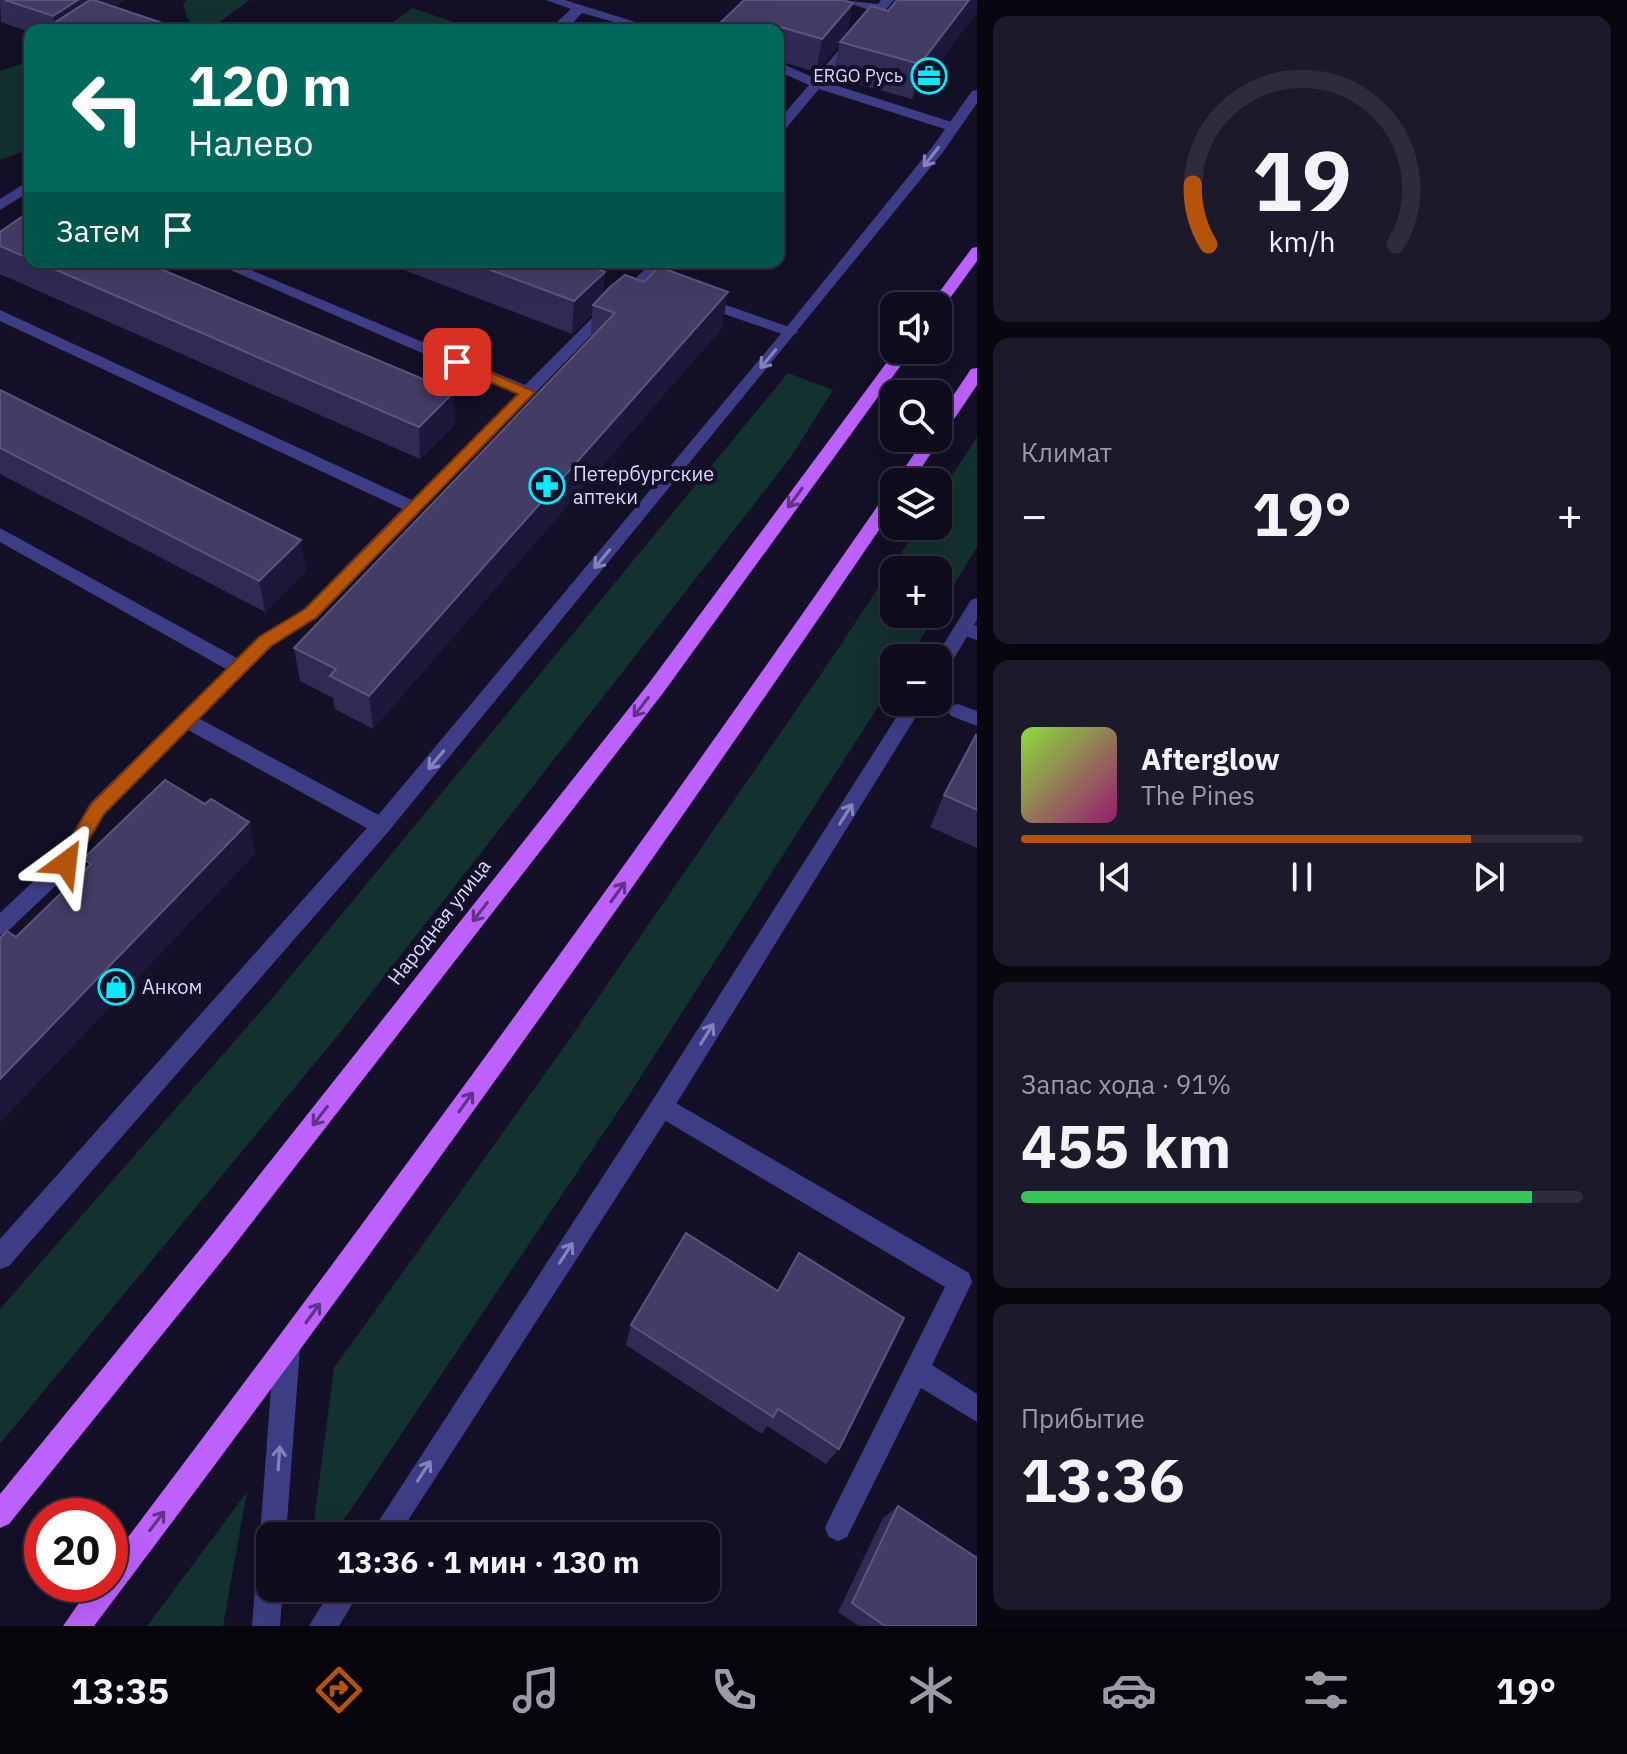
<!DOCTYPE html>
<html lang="ru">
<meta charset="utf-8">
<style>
:root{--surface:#0e0c1d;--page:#1c1a2a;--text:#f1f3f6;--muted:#9b9ba4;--line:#2e2c3b;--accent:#b45309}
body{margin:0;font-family:"IBM Plex Sans",sans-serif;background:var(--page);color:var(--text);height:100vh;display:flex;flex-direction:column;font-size:30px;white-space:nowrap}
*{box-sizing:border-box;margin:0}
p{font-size:26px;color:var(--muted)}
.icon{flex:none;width:44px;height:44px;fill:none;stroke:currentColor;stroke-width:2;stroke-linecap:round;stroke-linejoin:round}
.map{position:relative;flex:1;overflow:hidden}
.sheet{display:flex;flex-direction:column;gap:16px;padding:16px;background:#080710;width:650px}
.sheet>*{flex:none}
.banner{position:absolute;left:24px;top:24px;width:760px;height:244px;border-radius:16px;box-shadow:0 8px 32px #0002,0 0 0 2px var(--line);background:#00695c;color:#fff;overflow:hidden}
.tools{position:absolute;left:880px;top:292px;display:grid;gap:16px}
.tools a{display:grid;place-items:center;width:72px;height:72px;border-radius:16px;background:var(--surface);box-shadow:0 8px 32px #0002,0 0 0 2px var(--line);font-size:40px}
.speed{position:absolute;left:24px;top:1498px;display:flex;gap:16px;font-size:40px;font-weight:700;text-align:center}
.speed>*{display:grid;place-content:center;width:104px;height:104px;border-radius:50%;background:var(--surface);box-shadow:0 8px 32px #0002,0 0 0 2px var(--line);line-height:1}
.speed .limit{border:12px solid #d22;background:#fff;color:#111}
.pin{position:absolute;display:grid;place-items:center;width:68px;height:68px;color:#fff;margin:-34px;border-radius:16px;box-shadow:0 4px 12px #0006}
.me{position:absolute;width:88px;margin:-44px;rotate:30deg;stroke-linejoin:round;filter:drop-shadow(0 0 6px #0008)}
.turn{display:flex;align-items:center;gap:28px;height:168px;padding:0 32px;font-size:36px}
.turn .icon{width:104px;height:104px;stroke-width:2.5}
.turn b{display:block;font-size:56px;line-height:68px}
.then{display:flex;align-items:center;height:76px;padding:0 32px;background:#0003;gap:16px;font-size:30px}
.big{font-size:60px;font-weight:800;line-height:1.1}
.sheet .widget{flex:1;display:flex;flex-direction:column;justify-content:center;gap:12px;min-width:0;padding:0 28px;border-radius:16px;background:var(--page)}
.sheet .dial{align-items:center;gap:0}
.dial svg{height:208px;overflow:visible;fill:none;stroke:var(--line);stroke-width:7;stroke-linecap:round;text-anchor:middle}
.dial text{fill:var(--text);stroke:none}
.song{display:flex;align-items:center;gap:24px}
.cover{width:96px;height:96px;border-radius:12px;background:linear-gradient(135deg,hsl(90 70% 55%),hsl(320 70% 35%))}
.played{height:8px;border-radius:4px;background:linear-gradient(90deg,var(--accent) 80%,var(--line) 80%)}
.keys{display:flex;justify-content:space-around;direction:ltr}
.heat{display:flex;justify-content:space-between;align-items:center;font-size:44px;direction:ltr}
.charge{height:12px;border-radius:6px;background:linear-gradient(90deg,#34c759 91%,var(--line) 0)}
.trip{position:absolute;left:256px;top:1522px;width:464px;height:80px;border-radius:16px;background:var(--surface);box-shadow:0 8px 32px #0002,0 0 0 2px var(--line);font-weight:800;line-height:80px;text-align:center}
.tabs{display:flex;height:128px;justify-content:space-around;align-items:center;background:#06050c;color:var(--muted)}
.tabs .icon{width:56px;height:56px}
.tabs .selected{color:var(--accent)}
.tabs b{font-size:36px;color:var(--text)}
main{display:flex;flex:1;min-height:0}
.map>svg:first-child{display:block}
.green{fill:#13312f}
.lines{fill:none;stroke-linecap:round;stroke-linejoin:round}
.lane{fill:#3d3d85;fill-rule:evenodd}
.street{fill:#3d3d85;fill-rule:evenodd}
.primary{fill:#bc61fb;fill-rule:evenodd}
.wall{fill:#312a54}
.shaded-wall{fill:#1d183a}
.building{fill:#433d66;stroke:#5b557e;stroke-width:2}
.oneway{stroke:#8482bb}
.oneway2{stroke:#5f3486}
.route{fill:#b45309;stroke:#753606;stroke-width:2}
.labels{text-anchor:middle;stroke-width:8;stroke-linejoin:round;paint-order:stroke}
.far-poi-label{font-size:18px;fill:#dad7fe;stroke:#131027;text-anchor:end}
.poi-label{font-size:20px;fill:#dad7fe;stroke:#131027;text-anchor:start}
.street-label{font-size:20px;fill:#dad7fe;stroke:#131027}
</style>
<main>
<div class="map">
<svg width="977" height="1626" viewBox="0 0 977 1626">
<rect width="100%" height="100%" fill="#131027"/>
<path class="green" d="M 187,0 L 250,0 L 208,30 C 190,30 187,19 183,4 Z
M 412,8 L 477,30 L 383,30 Z
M 21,64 L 30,72 L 30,149 L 0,160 L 0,71 Z
M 788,373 L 833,390 L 791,457 L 339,1034 L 0,1444 L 0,1309 L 275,995 Z
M 977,437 L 977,547 L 938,611 L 938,570 L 894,570 L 894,614 L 936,614 L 909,658 L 894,658 L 894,682 L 631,1092 L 333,1536 L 312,1536 L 334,1368 L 562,1050 L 834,655 L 919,526 L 938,526 L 938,497 Z
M 247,1492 L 223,1626 L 147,1626 Z"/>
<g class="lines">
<path class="lane" d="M 546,0 L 565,0 L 661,30 L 642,30 L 582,13 L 566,30 L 554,30 L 555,24 L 571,9 Z
M 840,0 L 878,4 L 881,0 L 894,0 L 825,82 L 958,124 L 958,130 L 948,130 L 819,89 L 783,132 L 778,133 L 778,121 L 809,85 L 778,71 L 778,62 L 815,78 L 872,11 Z
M 30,180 L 30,191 L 0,210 L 0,199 Z
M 212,262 L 232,262 L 525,385 L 594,316 L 653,262 L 668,262 L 649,284 L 604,322 L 317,618 L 271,647 L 200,719 L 388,820 L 391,826 L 388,832 L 381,834 L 374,832 L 188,730 L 104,815 L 73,869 L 7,932 L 0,935 L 0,913 L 59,857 L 90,803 L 226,669 L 0,542 L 0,528 L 237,658 L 259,637 L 305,608 L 402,509 L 0,321 L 0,310 L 412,500 L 517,394 Z
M 700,296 L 795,329 L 798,332 L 790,337 L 785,335 L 695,304 L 695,298 Z
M 963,621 L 977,626 L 977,640 L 957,633 L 954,628 Z
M 958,704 L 977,711 L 977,726 L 951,716 L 948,711 L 951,706 Z
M 662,1095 L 969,1273 L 972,1282 L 932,1365 L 977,1394 L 977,1422 L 921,1388 L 847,1537 L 838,1541 L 829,1537 L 825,1528 L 829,1519 L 945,1287 L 654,1114 L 651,1106 L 654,1098 Z"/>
<path class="street" d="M 977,90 L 977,103 L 943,152 L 388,832 L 9,1266 L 0,1269 L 0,1239 L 374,820 L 785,329 L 933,146 L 972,91 Z
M 977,598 L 977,620 L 945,673 L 938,675 L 938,658 L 935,658 L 971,600 Z
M 906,702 L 925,702 L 670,1114 L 398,1536 L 369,1536 L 654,1098 Z
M 287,1335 L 296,1339 L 300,1348 L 286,1536 L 270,1536 L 270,1548 L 263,1546 L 260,1536 L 274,1348 L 278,1339 Z
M 270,1561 L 270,1588 L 283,1588 L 280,1626 L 252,1626 L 256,1575 L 260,1565 Z
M 332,1588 L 362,1588 L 339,1626 L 309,1626 Z"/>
<path class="primary" d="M 977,247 L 977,261 L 942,309 L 929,306 L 972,248 Z
M 896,350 L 912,350 L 663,693 L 229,1252 L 9,1524 L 0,1528 L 0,1494 L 211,1236 L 649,683 Z
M 977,368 L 977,385 L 944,434 L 939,435 L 941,438 L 912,482 L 895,482 L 925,438 L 938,438 L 938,418 L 971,369 Z
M 894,489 L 894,508 C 637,887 370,1261 94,1626 L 63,1626 L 92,1584 L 110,1584 L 110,1561 C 376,1209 637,854 888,491 Z"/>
</g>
<path class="wall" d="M 0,0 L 124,0 L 114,7 L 183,30 L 30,30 L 30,32 L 1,22 Z
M 744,0 L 847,34 L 888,11 L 977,12 L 912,99 L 833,77 L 839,45 L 816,72 L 779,61 L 778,69 L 778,30 Z
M 30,214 L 30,262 L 144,262 L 455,424 L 420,459 L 0,274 L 0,232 Z
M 383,262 L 578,262 L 605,272 L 603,294 L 722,328 L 373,729 L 335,709 L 333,698 L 300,681 L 294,648 L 591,338 L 592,314 L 572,334 Z
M 0,390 L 306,571 L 265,612 L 0,474 Z
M 977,736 L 977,848 L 930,827 L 944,795 Z
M 686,1233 L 839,1449 L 826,1464 L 767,1426 L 762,1434 L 626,1345 L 631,1325 Z
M 898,1506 L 977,1626 L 859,1626 L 838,1612 L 883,1518 Z"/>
<path class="shaded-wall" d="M 78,0 L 124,0 L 78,30 L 55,27 L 53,16 Z
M 969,0 L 977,0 L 977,12 L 912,99 L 920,64 Z
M 853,3 L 847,36 L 840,42 L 839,45 L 816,72 L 822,39 Z
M 783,40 L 778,69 L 778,45 Z
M 605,272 L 602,304 L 593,305 L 592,314 L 572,334 L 574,301 Z
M 728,292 L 722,328 L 373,729 L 369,696 Z
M 454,392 L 455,424 L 420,459 L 419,427 Z
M 301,540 L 306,571 L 265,612 L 259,581 Z
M 249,822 L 256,853 L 0,1123 L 0,1079 Z"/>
<path class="building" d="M 5,0 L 78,0 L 53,16 Z
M 90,0 L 94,0 L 183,30 L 65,30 L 51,25 Z
M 744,0 L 843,0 L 853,3 L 822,39 L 781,27 L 783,40 L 778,45 L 778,30 L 713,30 Z
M 897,0 L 969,0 L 920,64 L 840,42 L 871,6 L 888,11 Z
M 27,213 L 30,214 L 30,259 L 0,246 L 0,232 Z
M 38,262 L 144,262 L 454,392 L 419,427 Z
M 469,262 L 578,262 L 605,272 L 574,301 Z
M 659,267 L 728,292 L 369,696 L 330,676 L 336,669 L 294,648 L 615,313 L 593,305 L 609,288 L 625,275 L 644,282 Z
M 0,390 L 301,540 L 259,581 L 0,448 Z
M 976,735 L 977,736 L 977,810 L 944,795 Z
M 165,780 L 205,804 L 211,799 L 249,822 L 0,1079 L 0,938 L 7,931 L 16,937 L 91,864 L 83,859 Z
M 686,1233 L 778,1291 L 799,1253 L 904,1318 L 839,1449 L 778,1409 L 773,1417 L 631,1325 Z
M 898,1506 L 977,1558 L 977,1626 L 885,1626 L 852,1603 Z"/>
<defs><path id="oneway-shaft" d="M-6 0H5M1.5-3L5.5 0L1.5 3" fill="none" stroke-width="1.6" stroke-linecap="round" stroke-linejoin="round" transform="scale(2)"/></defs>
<g class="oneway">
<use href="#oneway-shaft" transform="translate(931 157) rotate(128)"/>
<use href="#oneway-shaft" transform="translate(768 359) rotate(130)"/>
<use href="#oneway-shaft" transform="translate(602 559) rotate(130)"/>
<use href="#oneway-shaft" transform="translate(436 760) rotate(130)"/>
<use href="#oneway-shaft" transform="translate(846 814) rotate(-58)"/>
<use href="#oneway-shaft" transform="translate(707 1034) rotate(-58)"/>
<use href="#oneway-shaft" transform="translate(566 1253) rotate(-57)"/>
<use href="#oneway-shaft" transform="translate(279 1458) rotate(-86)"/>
<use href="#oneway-shaft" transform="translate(424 1471) rotate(-57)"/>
</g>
<g class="oneway2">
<use href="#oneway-shaft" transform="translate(795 498) rotate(126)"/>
<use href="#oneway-shaft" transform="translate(641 707) rotate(128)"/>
<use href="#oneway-shaft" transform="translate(618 892) rotate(-54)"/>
<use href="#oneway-shaft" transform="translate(480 912) rotate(128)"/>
<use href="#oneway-shaft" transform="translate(466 1102) rotate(-54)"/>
<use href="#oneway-shaft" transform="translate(320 1116) rotate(128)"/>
<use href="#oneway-shaft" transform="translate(313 1313) rotate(-54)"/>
<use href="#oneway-shaft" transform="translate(157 1521) rotate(-53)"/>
</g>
<path class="route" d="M 457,358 L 535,392 L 317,617 L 271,646 L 104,814 L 72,868 L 59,868 L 56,863 L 91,804 L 259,637 L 305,609 L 518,394 L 452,366 L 450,362 Z"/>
<defs>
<symbol id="office-ring" viewBox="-11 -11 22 22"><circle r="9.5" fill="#131027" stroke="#09eaf8" stroke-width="1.5"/><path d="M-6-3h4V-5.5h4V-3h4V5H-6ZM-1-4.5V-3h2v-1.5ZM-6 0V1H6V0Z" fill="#09eaf8"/></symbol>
<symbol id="pharmacy-ring" viewBox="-11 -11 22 22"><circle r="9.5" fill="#131027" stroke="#09eaf8" stroke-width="1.5"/><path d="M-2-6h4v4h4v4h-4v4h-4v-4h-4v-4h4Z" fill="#09eaf8"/></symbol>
<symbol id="shop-ring" viewBox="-11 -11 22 22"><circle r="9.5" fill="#131027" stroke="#09eaf8" stroke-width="1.5"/><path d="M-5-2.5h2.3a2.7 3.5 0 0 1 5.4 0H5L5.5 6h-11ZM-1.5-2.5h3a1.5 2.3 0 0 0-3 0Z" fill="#09eaf8"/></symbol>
</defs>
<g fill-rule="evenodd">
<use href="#office-ring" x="909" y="56" width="40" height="40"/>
<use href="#pharmacy-ring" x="527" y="466" width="40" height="40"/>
<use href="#shop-ring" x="96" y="967" width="40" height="40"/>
</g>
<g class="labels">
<g class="far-poi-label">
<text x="903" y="82">ERGO Русь</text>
</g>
<g class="poi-label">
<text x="573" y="481">Петербургские<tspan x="573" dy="23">аптеки</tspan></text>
<text x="142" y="994">Анком</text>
</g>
<g class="street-label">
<text transform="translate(439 922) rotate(-52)" y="7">Народная улица</text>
</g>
</g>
</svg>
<div class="tools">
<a><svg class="icon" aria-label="sound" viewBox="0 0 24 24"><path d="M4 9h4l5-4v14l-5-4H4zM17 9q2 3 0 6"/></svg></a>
<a><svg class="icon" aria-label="search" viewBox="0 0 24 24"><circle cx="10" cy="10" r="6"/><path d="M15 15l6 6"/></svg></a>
<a><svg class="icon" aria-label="layers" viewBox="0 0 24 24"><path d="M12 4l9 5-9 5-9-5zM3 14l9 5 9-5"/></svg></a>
<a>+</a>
<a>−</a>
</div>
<div class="speed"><div class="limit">20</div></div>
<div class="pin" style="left:457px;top:362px;background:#d93025"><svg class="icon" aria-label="arrive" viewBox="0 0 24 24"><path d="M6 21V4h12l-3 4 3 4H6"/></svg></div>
<svg class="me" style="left:66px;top:863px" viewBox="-20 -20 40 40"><path d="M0-17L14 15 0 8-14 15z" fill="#b45309" stroke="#fff" stroke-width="4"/></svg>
<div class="trip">13:36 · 1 мин · 130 m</div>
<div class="banner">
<div class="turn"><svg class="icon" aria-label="left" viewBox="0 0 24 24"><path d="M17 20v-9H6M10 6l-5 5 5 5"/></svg><div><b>120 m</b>Налево</div></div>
<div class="then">Затем<svg class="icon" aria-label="arrive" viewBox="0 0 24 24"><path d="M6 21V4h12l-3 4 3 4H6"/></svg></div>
</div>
</div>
<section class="sheet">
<div class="widget dial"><svg viewBox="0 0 100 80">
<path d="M14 69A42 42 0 1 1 86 69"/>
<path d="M14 69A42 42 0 0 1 8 46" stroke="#b45309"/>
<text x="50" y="56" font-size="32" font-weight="700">19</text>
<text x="50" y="72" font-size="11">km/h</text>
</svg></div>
<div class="widget"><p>Климат</p>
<div class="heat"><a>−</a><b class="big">19°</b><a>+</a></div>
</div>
<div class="widget">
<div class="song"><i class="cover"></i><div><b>Afterglow</b><p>The Pines</p></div></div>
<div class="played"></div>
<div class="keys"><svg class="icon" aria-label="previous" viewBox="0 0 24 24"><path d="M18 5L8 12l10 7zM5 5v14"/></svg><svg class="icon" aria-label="pause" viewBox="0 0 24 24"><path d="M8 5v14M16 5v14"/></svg><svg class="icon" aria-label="next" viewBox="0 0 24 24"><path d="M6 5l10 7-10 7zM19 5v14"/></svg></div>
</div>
<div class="widget"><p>Запас хода · 91%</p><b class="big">455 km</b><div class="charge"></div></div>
<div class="widget"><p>Прибытие</p><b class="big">13:36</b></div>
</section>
</main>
<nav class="tabs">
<b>13:35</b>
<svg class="icon selected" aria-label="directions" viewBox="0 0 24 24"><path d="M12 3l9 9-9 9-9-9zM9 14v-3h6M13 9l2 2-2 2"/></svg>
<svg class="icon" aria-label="music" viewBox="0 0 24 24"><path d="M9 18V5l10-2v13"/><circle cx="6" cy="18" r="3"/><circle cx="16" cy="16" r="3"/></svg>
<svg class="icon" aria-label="phone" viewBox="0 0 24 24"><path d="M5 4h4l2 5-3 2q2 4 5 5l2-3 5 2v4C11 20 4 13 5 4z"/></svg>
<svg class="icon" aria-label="climate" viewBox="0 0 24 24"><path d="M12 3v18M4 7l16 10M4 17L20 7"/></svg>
<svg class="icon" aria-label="car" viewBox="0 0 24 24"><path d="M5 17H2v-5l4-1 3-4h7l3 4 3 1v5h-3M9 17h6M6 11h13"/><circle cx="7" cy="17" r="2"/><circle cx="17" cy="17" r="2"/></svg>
<svg class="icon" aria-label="filters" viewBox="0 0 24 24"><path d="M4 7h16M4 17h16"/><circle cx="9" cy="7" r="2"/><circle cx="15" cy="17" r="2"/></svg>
<b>19°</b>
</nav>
